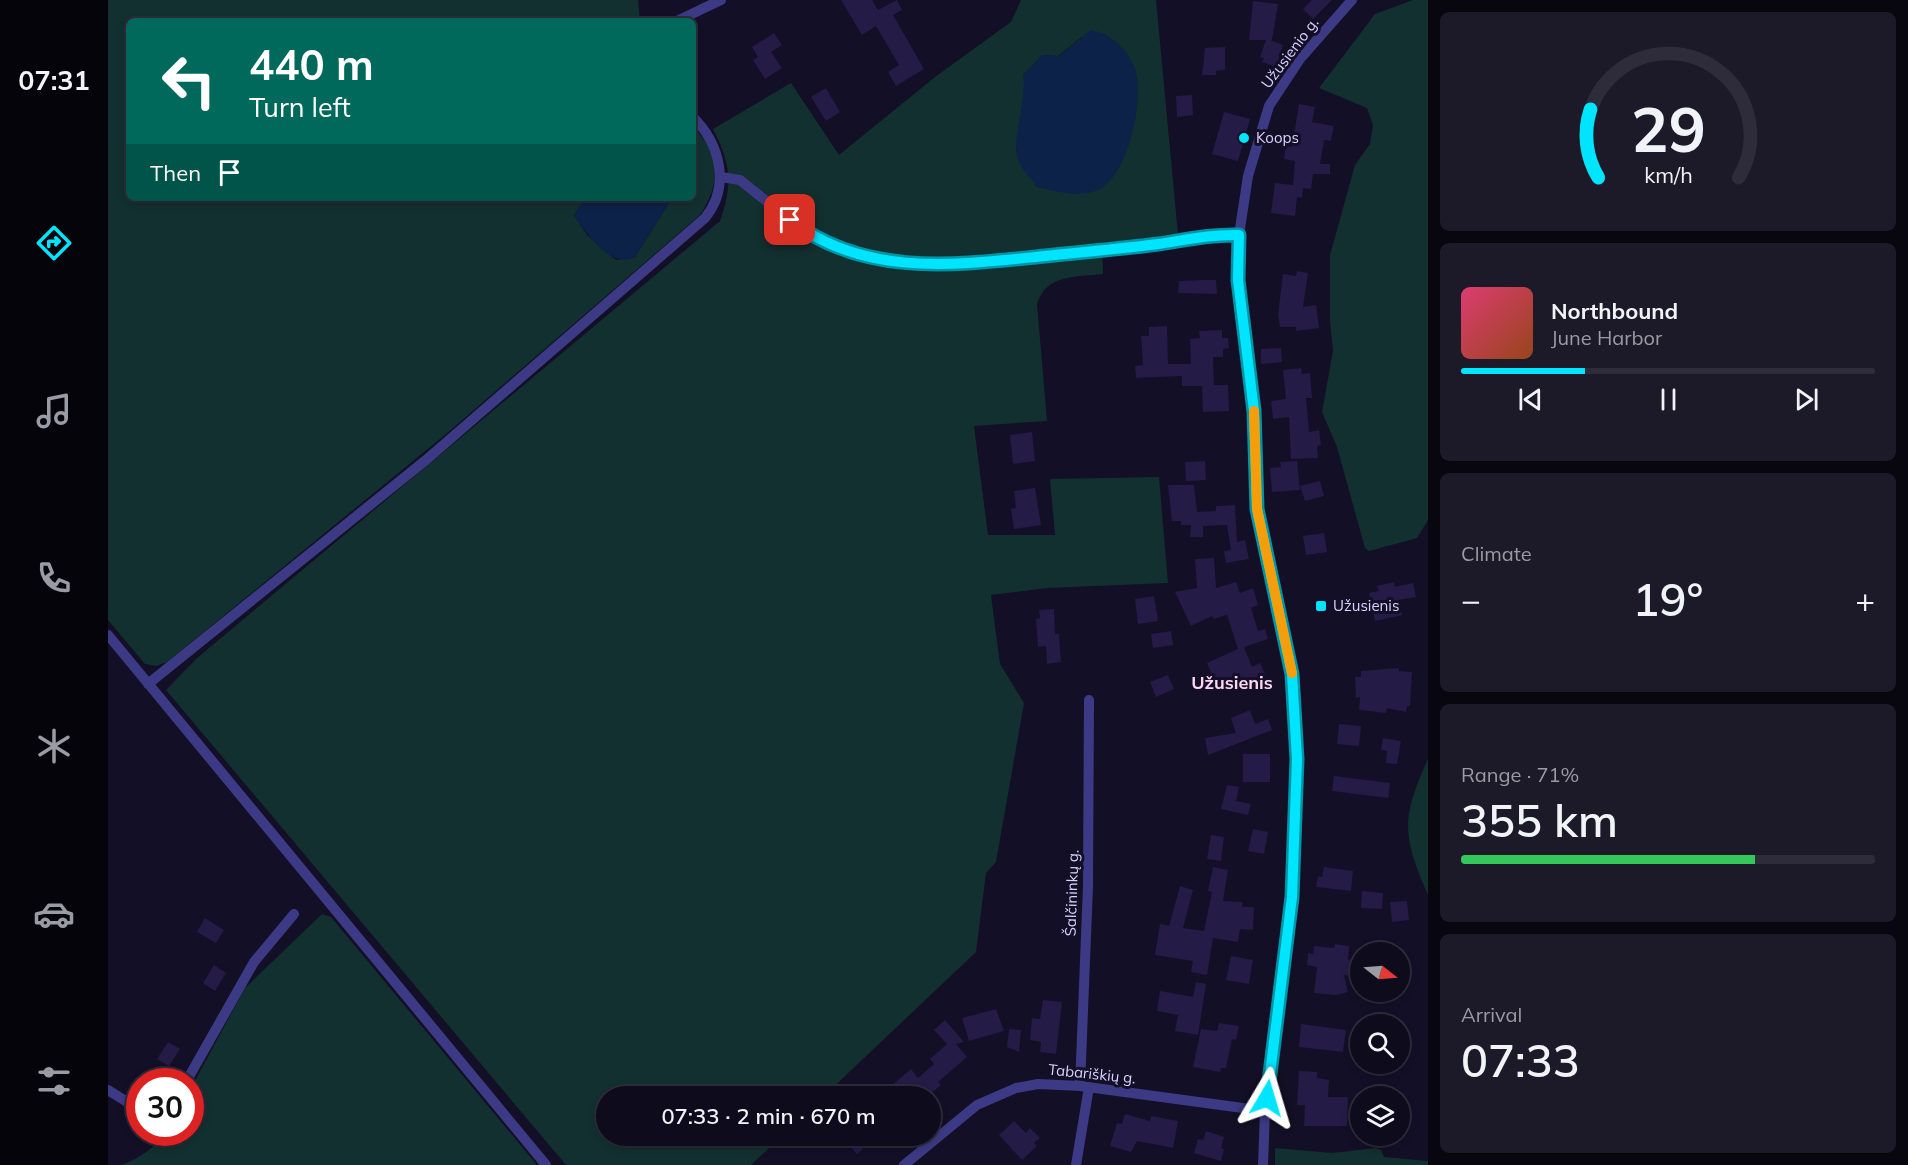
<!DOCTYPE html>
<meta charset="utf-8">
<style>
:root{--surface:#0e0b1c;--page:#1c1929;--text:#f1f3f6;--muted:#9b9ba3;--line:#2e2b3b;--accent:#00e5ff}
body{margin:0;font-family:Mulish,sans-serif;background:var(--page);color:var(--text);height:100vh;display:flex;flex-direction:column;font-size:22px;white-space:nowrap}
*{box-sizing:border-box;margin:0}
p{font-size:20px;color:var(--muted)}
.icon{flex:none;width:33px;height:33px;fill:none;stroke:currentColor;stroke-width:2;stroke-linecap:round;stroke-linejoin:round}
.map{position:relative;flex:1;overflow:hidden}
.drawer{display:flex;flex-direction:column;gap:12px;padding:12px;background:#08060f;width:480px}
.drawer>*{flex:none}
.top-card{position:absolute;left:18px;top:18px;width:570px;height:183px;border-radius:9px;box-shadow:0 3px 9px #0003,0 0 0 2px var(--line);background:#00695c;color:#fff;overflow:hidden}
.needle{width:39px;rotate:107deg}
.controls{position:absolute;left:1242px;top:942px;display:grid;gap:12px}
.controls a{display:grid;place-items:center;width:60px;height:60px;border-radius:50%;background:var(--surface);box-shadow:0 3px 9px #0003,0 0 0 2px var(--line);font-size:30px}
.speed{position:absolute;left:18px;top:1068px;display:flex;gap:12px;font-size:30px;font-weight:700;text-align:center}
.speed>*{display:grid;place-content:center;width:78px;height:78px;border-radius:50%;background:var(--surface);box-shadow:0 3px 9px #0003,0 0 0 2px var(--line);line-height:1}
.speed .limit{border:9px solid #d22;background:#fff;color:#111}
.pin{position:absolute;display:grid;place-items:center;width:51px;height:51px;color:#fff;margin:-26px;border-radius:12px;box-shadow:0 3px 9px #0006}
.me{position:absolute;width:66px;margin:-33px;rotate:7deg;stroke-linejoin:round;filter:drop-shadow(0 0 4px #0008)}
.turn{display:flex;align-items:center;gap:21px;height:126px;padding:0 24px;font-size:27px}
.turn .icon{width:78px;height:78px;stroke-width:2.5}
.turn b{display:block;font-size:42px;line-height:51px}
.then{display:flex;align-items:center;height:57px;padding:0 24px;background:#0003;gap:12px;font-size:22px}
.big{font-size:45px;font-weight:600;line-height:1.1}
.drawer .card{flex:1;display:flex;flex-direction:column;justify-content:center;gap:9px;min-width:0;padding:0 21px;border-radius:9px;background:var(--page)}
.drawer .dial{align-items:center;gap:0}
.dial svg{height:156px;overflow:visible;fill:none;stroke:var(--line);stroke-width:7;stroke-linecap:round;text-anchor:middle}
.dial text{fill:var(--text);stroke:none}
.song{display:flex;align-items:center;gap:18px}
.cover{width:72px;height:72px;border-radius:9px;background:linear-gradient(135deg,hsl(340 70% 55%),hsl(20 70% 35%))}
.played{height:6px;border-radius:3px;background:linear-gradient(90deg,var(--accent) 30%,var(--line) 30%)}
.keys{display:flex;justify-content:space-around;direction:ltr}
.heat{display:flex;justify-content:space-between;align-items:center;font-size:33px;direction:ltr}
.charge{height:9px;border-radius:4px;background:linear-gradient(90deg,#34c759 71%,var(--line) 0)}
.trip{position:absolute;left:488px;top:1086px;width:345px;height:60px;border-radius:30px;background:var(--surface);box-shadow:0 3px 9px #0003,0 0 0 2px var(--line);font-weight:600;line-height:60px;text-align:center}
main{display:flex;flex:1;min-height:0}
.tabs{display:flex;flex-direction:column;width:108px;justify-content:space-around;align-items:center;background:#06040b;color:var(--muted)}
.tabs .icon{width:42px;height:42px}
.tabs .current{color:var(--accent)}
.tabs b{font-size:27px;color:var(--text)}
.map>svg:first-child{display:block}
.green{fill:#12302f;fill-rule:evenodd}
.water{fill:#0c2248}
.building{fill:#241b47}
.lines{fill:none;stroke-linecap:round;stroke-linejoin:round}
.street{stroke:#3d3a85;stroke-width:10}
.route-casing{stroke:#0095a6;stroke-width:15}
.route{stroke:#00e5ff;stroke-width:10}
.slow{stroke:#f59e0b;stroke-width:10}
.poi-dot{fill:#00e5ff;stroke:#130f26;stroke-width:2}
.labels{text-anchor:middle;stroke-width:6;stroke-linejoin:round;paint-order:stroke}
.street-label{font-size:15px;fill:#d9d4ff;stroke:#130f26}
.poi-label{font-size:15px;fill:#d9d4ff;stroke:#130f26;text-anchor:start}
.quarter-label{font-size:18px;font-weight:bold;fill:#ffd6f0;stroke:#130f26}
</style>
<main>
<nav class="tabs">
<b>07:31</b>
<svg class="icon current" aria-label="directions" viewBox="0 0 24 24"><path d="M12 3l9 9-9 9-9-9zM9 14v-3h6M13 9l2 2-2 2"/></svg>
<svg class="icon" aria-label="music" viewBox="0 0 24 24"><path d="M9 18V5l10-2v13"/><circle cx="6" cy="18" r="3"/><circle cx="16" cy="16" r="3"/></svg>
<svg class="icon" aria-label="phone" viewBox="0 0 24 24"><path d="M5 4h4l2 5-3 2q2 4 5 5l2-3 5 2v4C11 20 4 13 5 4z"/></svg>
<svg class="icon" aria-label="climate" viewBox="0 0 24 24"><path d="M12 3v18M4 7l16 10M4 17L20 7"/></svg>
<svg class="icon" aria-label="car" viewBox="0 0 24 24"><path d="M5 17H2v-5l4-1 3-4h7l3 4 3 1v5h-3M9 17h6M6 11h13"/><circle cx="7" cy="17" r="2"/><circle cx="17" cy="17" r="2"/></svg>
<svg class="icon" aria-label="filters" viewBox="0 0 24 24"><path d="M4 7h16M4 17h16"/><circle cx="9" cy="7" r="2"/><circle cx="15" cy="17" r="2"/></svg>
</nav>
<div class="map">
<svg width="1320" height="1165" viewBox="0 0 1320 1165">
<rect width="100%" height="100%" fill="#130f26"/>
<path class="green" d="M 0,0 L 530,0 L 532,21 L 21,21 L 21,198 L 478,198 L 466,215 L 479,235 L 508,260 L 527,257 L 564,198 L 585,198 L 585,127 C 613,154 613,183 592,215 L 338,434 L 59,662 L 48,666 L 37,664 L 0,620 Z
M 913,0 L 1048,0 L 1070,234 L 994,243 L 995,274 C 969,277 938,274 929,304 L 939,421 L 866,426 L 880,535 L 947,535 L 942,479 L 1051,477 L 1060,583 L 939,588 L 883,595 L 892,664 L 916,703 L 888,862 L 878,873 L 868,952 L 716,1096 L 498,1096 L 498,1136 L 674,1136 L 643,1165 L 458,1165 L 58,690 L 89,658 L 612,221 C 625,184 623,164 605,129 L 683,83 L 731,155 L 827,77 L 903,22 ZM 974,37 L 971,194 L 929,187 L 908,151 L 918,91 L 916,75 L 934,55 L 950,56 Z
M 1305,0 L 1320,0 L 1320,520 L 1309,538 L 1261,551 L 1257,548 L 1229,447 L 1214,412 L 1225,351 L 1222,321 L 1222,255 L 1247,165 L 1262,144 L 1265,125 L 1259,108 L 1211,88 L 1267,14 Z
M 1320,759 L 1320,895 C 1294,835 1293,819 1320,759 Z
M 214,914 L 223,917 L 429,1165 L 13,1165 C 33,1158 45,1148 59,1133 L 82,1132 L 83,1088 L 137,988 Z
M 1167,1148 L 1224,1153 L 1268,1148 L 1273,1150 L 1276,1157 L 1320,1161 L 1320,1165 L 1167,1165 Z"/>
<path class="water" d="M 983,30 C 1004,34 1022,51 1028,72 C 1036,101 1020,174 992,189 C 972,199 948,191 929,187 C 923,178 913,169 910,159 C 903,142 919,101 915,75 L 934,55 L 951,56 Z
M 478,198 L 564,198 L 527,257 C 503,270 478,233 466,215 Z"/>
<path class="building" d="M 733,0 L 764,0 L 770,10 L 789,0 L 794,10 L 785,15 L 816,69 L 788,86 L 780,72 L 791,65 L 768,26 L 754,35 Z
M 1204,0 L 1224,0 L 1205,19 L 1195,9 Z
M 1145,1 L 1170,4 L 1164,40 L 1162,40 L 1175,45 L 1168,67 L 1154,62 L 1156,58 L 1152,57 L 1158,40 L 1141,40 Z
M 666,33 L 674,45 L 663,52 L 674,68 L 657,79 L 645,60 L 650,57 L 644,47 Z
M 1117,47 L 1117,70 L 1108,71 L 1108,75 L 1094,75 L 1097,48 Z
M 718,88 L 732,112 L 718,121 L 703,97 Z
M 1084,95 L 1085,115 L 1069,117 L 1068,96 Z
M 1191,104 L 1207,107 L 1204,122 L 1226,126 L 1223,141 L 1216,140 L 1212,164 L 1222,164 L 1222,174 L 1205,174 L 1203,189 L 1195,188 L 1194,198 L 1189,197 L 1187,216 L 1163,213 L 1167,183 L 1185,185 L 1187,161 L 1176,159 L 1178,146 L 1184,147 Z
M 1116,112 L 1142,119 L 1130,161 L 1104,154 Z
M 1189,271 L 1200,273 L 1195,307 L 1208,305 L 1211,328 L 1188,331 L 1188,327 L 1172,327 L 1170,315 L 1175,274 L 1188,276 Z
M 1092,280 L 1108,280 L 1109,294 L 1070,293 L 1071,281 Z
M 1059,326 L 1060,364 L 1083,364 L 1082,339 L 1092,338 L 1091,331 L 1114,330 L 1114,338 L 1120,338 L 1121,348 L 1115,349 L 1115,357 L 1105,357 L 1106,385 L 1120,385 L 1121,411 L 1095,412 L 1094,386 L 1074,386 L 1074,376 L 1028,378 L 1027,366 L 1035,365 L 1033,336 L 1041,336 L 1041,327 Z
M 1173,348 L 1174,362 L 1153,364 L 1153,349 Z
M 1193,368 L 1194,374 L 1202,373 L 1204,398 L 1198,398 L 1201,432 L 1211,430 L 1213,445 L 1209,446 L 1210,458 L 1183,459 L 1181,417 L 1165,419 L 1163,401 L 1178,399 L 1175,370 Z
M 924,432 L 927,461 L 905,464 L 902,435 Z
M 1097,461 L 1098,480 L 1078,481 L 1077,462 Z
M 1189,461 L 1192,490 L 1164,492 L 1162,468 L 1173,467 L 1172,462 Z
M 1212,481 L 1216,496 L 1197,501 L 1192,486 Z
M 1060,485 L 1086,485 L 1089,512 L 1108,511 L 1108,506 L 1127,505 L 1129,542 L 1137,540 L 1141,559 L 1118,563 L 1116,551 L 1123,550 L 1119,525 L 1095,526 L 1095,537 L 1082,537 L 1083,525 L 1073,525 L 1073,521 L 1064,521 Z
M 927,488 L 933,525 L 906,529 L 903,509 L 908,508 L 906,491 Z
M 1216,533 L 1219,552 L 1198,555 L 1195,536 Z
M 1106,558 L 1108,588 L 1128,582 L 1132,593 L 1145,588 L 1150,605 L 1143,608 L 1150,631 L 1157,629 L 1160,639 L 1136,647 L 1144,667 L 1152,663 L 1159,678 L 1133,690 L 1130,683 L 1111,691 L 1099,663 L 1132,648 L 1130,649 L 1119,615 L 1105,619 L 1104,616 L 1083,626 L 1067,592 L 1089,588 L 1087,559 Z
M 1286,582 L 1287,587 L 1305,583 L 1308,597 L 1290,600 L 1294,615 L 1267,621 L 1261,593 L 1271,591 L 1269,586 Z
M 1046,596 L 1050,621 L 1030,624 L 1027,599 Z
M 946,609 L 947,634 L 951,634 L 953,662 L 939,664 L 938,646 L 930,647 L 928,619 L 932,618 L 931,610 Z
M 1063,631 L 1065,645 L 1045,648 L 1043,634 Z
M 1291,668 L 1291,671 L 1304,672 L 1302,706 L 1299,706 L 1298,712 L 1279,708 L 1278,713 L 1251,710 L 1252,697 L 1248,698 L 1247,677 L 1253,677 L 1253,671 Z
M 1060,675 L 1066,689 L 1048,697 L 1042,682 Z
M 1142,710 L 1147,724 L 1160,719 L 1164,730 L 1100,755 L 1097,738 L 1128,733 L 1123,718 Z
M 1231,724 L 1253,726 L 1251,746 L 1229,744 Z
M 1275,738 L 1293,741 L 1289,764 L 1278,763 L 1279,751 L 1273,750 Z
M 1135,754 L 1162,754 L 1162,782 L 1135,782 Z
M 1226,776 L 1282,783 L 1280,798 L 1224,791 Z
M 1119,785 L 1131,787 L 1128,801 L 1143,804 L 1140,815 L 1113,809 Z
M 1145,829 L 1160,832 L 1156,854 L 1140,851 Z
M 1103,835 L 1116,837 L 1113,861 L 1099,859 Z
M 1105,867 L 1120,870 L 1115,901 L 1135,902 L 1134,907 L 1146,907 L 1145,930 L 1132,929 L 1130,942 L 1105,938 L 1099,975 L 1083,972 L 1085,961 L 1047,955 L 1052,924 L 1061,926 L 1072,886 L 1085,890 L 1075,928 L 1096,931 L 1104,892 L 1100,891 Z
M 1216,867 L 1245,871 L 1243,891 L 1208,887 L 1210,876 L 1214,877 Z
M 1254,891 L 1275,893 L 1274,909 L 1253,908 Z
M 1299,901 L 1301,920 L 1284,922 L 1282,902 Z
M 97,918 L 116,930 L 108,943 L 89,932 Z
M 1227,944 L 1241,946 L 1240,960 L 1252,962 L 1250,978 L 1236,975 L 1240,992 L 1228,995 L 1206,993 L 1209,967 L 1199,965 L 1200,953 L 1205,954 L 1206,946 L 1226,948 Z
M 1123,956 L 1145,960 L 1141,984 L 1118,980 Z
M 106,965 L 118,973 L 107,991 L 95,983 Z
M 1088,982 L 1098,984 L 1090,1035 L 1067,1031 L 1070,1015 L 1049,1011 L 1052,991 L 1085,997 Z
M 935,1000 L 954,1002 L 948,1054 L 932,1052 L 933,1042 L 922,1040 L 924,1018 L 932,1019 Z
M 888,1009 L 896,1031 L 861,1041 L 854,1018 Z
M 837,1020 L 856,1042 L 848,1044 L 859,1057 L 830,1082 L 833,1085 L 821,1095 L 817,1091 L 811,1096 L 771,1096 L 803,1069 L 810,1078 L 826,1064 L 822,1059 L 839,1044 L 826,1030 Z
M 1111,1023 L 1131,1026 L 1128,1040 L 1124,1039 L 1118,1068 L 1113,1068 L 1112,1072 L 1085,1067 L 1093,1029 L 1109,1031 Z
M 1193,1024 L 1238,1030 L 1235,1052 L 1191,1047 Z
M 901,1029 L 913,1030 L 911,1052 L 899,1047 Z
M 60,1042 L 72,1049 L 61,1066 L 49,1059 Z
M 1191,1071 L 1209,1072 L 1209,1078 L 1221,1080 L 1220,1097 L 1240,1097 L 1239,1126 L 1196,1126 L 1197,1105 L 1189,1105 Z
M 1017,1114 L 1042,1121 L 1043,1116 L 1070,1121 L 1065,1148 L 1029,1141 L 1023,1152 L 1002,1146 L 1009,1123 L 1014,1124 Z
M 906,1121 L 918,1133 L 922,1128 L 932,1138 L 926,1143 L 929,1146 L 914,1160 L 891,1135 Z
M 1098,1131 L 1116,1137 L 1113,1148 L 1116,1149 L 1113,1161 L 1086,1153 L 1090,1139 L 1095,1140 Z
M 733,1136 L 753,1136 L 760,1144 L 749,1154 Z"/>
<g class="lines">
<path class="street" d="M 569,21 L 613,0
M 613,177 L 632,180 L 698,233 L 765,259 L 811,266 L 922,257 L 1049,244 L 1103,235 L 1131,235
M 0,635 L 438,1165
M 40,684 L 318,460 L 597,218 C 623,186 612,144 585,117
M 78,1082 L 146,962 L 186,914
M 972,1086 L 980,886 L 981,700
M 0,1090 L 32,1110
M 796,1165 L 869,1105 L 908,1088 L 930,1084 L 972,1086 L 1157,1111
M 968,1165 L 981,1087
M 1155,1165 L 1157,1111 L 1184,897 L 1189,759 L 1184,674 L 1149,509 L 1146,411 L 1130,280 L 1131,235 L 1140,176 L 1161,106 L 1192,59 L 1244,0"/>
</g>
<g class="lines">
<defs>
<path id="route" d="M 682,220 C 757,278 849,265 937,256 C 974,252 1012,249 1050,244 C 1077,240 1103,234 1131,235 L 1130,280 L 1146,411 L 1149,509 L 1184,674 L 1189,759 L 1184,897 L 1159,1098"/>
</defs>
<use href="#route" class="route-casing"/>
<use href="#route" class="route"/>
<path class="slow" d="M 1146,411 L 1149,509 L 1184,673"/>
</g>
<g class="poi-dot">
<circle cx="1136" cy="138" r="6"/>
<rect x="1207" y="600" width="12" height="12" rx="3"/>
</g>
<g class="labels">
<g class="street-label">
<text transform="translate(1182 53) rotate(-53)" y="5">Užusienio g.</text>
<text transform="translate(964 893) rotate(-88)" y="5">Šalčininkų g.</text>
<text transform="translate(984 1074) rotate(6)" y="5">Tabariškių g.</text>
</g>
<g class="poi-label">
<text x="1148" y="143">Koops</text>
<text x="1225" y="611">Užusienis</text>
</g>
<g class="quarter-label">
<text x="1124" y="689">Užusienis</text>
</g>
</g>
</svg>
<div class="controls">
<a><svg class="needle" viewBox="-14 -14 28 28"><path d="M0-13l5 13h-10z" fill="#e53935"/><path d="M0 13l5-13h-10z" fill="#9b9ba3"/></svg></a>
<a><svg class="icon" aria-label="search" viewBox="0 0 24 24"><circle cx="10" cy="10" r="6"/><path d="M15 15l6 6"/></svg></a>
<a><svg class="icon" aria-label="layers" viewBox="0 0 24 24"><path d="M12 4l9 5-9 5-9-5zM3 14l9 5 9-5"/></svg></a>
</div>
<div class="speed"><div class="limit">30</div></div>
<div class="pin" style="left:682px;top:220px;background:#d93025"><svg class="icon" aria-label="arrive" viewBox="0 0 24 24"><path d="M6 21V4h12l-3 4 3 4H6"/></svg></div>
<svg class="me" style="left:1159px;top:1098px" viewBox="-20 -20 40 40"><path d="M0-17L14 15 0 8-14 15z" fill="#00e5ff" stroke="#fff" stroke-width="4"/></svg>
<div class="trip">07:33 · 2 min · 670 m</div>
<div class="top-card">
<div class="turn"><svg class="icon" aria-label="left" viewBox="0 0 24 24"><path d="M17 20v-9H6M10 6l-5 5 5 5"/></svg><div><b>440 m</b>Turn left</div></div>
<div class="then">Then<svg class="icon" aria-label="arrive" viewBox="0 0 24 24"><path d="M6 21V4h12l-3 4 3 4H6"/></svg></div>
</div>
</div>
<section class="drawer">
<div class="card dial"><svg viewBox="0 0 100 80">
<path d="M14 69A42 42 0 1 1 86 69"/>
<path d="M14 69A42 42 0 0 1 10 34" stroke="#00e5ff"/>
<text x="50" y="56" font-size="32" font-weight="700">29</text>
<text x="50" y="72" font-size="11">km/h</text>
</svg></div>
<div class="card">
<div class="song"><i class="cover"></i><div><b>Northbound</b><p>June Harbor</p></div></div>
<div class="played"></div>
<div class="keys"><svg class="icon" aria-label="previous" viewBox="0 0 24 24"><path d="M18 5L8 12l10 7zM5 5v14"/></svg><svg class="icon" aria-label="pause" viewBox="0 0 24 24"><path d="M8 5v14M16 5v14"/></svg><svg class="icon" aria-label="next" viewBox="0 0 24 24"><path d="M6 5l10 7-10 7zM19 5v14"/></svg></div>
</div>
<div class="card"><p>Climate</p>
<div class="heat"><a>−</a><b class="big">19°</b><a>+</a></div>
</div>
<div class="card"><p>Range · 71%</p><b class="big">355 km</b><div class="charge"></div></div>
<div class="card"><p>Arrival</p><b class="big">07:33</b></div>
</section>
</main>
